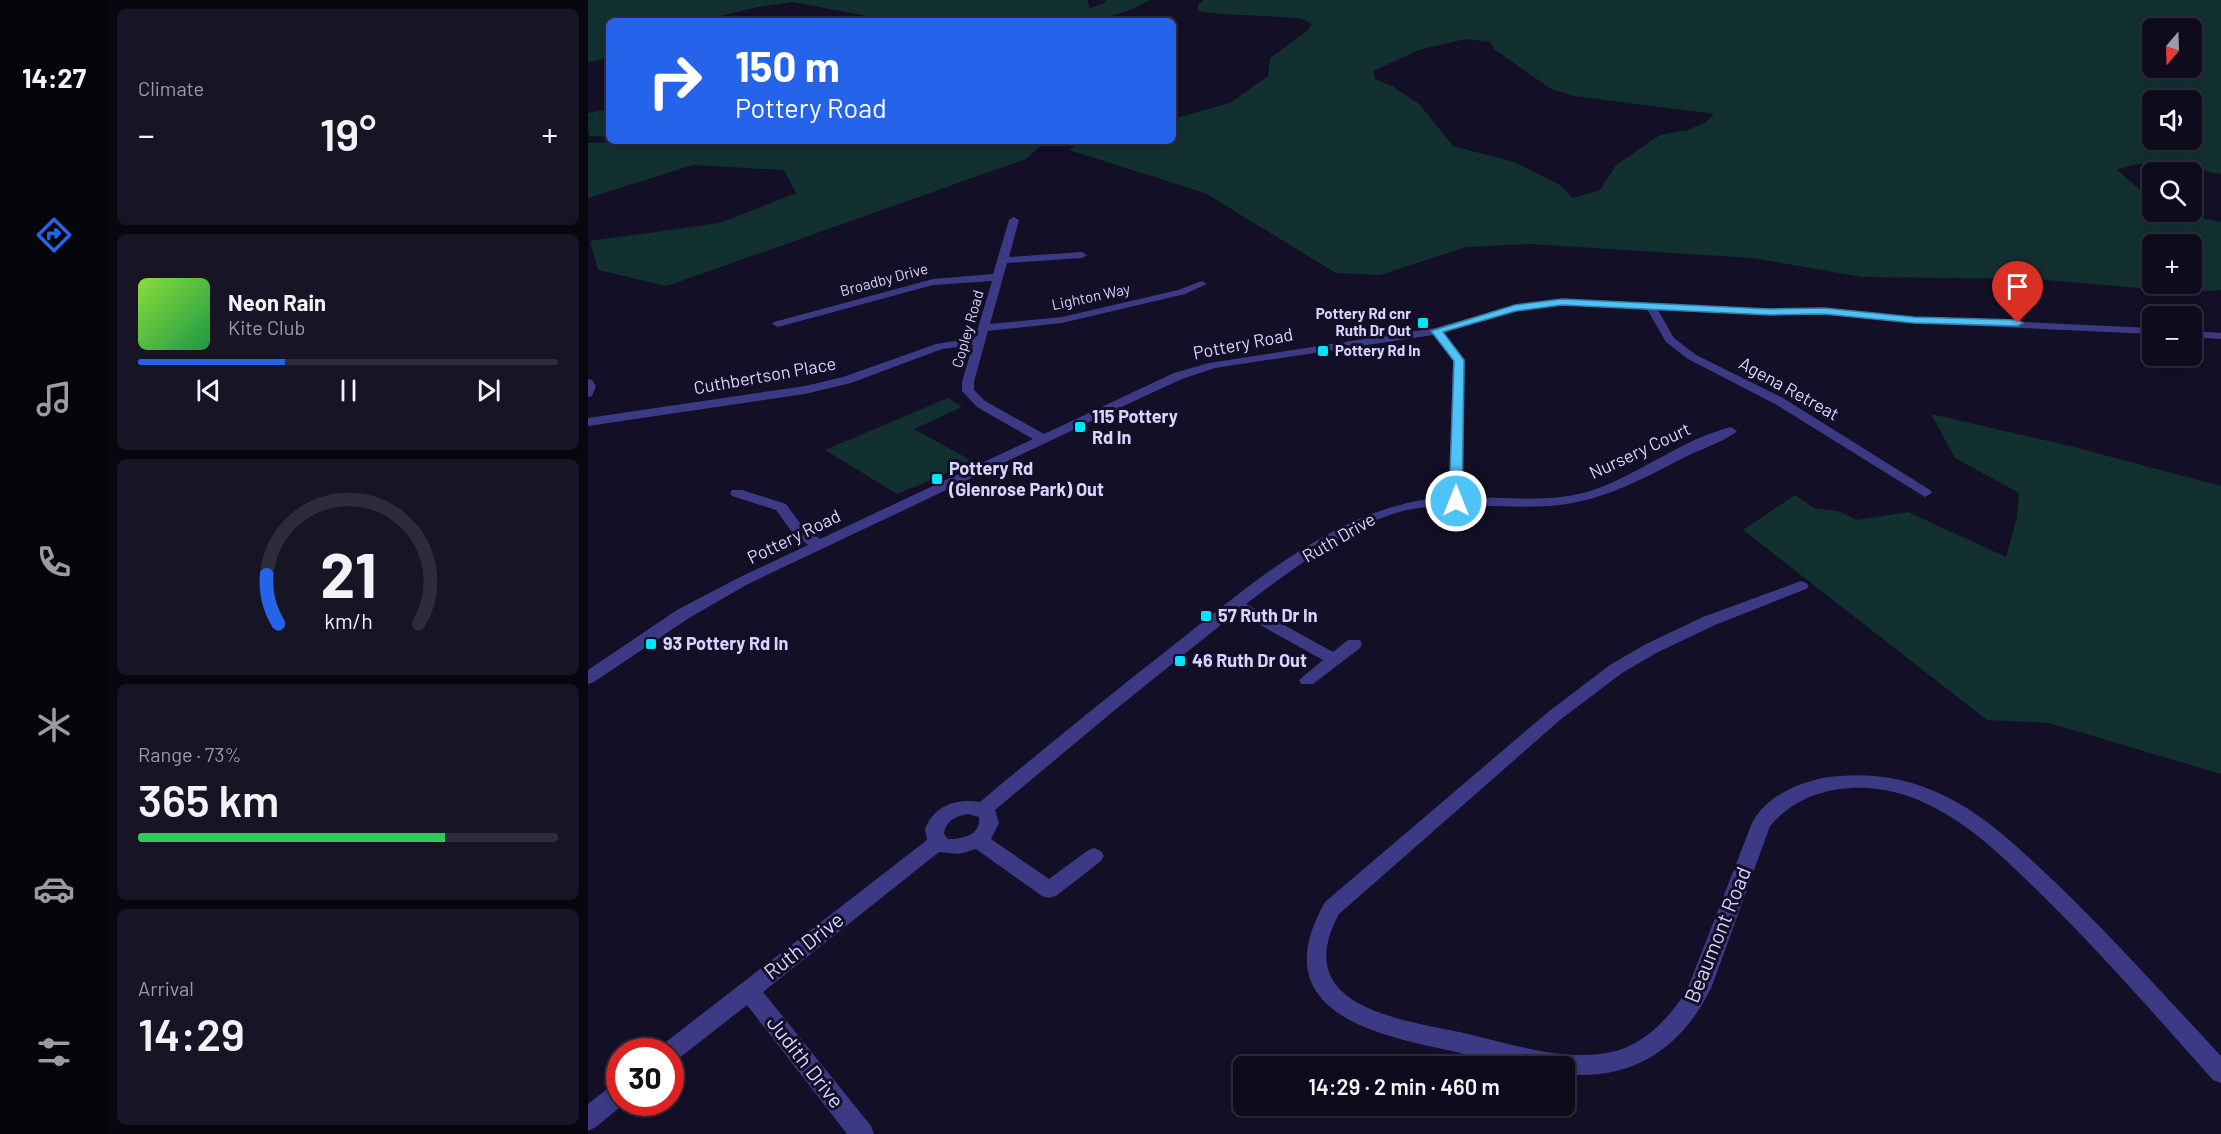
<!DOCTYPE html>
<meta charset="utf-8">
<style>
:root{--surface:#0e0b1c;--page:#171425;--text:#f1f3f6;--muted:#9b9ba3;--line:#2e2b3b;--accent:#2563eb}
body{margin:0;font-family:Barlow,sans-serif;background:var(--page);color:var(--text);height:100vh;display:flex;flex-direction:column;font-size:22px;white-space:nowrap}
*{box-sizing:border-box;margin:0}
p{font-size:20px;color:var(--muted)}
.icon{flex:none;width:33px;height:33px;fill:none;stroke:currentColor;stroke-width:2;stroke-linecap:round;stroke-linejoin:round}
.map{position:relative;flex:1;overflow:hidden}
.side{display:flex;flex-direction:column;gap:9px;padding:9px;background:#08060f;width:480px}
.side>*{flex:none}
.hud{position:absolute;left:18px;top:18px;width:570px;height:126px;border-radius:9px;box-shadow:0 3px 9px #0003,0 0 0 2px var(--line);background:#2563eb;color:#fff;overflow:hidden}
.needle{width:39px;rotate:199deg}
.buttons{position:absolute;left:1554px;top:18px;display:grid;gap:12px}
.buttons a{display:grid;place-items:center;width:60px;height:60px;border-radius:9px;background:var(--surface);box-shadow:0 3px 9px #0003,0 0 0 2px var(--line);font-size:30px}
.speed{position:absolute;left:18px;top:1038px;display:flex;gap:12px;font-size:30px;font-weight:700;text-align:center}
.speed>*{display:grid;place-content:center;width:78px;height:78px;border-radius:50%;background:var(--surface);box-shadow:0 3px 9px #0003,0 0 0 2px var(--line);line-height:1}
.speed .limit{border:9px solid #d22;background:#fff;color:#111}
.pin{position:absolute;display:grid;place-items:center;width:51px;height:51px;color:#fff;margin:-62px -26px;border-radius:50% 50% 50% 0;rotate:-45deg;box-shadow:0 0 6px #0007}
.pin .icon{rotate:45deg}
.me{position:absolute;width:66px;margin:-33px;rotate:0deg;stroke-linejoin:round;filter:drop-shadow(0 0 4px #0008)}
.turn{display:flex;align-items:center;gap:21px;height:126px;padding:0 30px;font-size:27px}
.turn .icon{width:78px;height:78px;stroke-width:2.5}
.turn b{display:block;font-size:42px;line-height:51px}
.big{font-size:45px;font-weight:600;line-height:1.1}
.side .card{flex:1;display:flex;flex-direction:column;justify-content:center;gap:9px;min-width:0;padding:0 21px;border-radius:9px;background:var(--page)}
.side .dial{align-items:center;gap:0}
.dial svg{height:156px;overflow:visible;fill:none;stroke:var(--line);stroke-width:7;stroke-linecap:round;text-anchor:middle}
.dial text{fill:var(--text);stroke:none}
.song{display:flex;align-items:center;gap:18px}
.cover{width:72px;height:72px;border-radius:9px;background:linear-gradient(135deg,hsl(90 70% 55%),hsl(140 70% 35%))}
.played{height:6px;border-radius:3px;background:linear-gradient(90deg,var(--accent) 35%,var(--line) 35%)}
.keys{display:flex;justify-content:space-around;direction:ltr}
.heat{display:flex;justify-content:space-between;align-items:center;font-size:33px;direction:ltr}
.charge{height:9px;border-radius:4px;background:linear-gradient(90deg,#34c759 73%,var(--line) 0)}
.trip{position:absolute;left:645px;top:1056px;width:342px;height:60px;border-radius:9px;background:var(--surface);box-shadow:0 3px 9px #0003,0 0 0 2px var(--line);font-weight:600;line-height:60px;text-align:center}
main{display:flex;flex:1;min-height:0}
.menu{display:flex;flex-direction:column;width:108px;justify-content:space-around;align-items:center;background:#06040b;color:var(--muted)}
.menu .icon{width:42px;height:42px}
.menu .active{color:var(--accent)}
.menu b{font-size:27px;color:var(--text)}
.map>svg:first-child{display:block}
.green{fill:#12302f;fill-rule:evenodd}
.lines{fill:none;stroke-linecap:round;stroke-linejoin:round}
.street{fill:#3d3a85;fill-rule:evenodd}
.route{fill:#4fc3f7;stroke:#337fa1;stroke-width:1.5}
.poi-dot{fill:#00e5ff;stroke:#130f26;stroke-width:2}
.labels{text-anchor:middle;stroke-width:6;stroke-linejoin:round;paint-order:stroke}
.far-street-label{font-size:15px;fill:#d9d4ff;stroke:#130f26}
.far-poi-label{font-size:15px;font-weight:bold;fill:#d9d4ff;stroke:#130f26;text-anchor:end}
.street-label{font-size:18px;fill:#d9d4ff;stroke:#130f26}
.poi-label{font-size:18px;font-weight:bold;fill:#d9d4ff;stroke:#130f26;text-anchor:start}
.near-street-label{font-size:21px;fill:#d9d4ff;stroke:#130f26}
</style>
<main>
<nav class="menu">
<b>14:27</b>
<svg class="icon active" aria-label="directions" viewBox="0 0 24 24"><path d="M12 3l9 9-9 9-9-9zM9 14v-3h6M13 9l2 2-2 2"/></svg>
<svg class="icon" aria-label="music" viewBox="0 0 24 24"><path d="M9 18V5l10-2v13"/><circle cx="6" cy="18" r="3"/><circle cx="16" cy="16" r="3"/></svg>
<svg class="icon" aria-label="phone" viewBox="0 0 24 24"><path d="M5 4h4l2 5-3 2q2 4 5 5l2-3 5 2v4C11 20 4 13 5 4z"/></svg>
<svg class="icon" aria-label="climate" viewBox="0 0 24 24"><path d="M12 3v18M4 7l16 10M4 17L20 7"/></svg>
<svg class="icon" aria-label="car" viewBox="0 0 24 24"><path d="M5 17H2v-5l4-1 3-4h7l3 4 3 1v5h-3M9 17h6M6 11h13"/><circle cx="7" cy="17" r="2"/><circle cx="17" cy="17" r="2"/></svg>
<svg class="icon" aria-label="filters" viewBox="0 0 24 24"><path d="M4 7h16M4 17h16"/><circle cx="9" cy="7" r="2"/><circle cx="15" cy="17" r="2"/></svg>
</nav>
<section class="side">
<div class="card"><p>Climate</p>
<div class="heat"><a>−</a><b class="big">19°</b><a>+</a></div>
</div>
<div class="card">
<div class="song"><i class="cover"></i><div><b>Neon Rain</b><p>Kite Club</p></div></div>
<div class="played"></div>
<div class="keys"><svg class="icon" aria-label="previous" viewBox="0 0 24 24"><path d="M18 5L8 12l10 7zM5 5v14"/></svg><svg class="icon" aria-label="pause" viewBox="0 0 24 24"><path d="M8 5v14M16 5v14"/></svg><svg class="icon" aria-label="next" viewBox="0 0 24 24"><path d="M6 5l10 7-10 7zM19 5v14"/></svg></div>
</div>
<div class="card dial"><svg viewBox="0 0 100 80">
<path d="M14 69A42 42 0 1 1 86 69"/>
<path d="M14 69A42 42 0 0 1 8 44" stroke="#2563eb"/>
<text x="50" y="56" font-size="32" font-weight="700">21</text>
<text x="50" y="72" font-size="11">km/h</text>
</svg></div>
<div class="card"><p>Range · 73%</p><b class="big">365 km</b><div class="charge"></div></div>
<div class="card"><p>Arrival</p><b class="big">14:29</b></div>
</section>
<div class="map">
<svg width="1633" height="1134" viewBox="0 0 1633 1134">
<rect width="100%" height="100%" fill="#130f26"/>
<path class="green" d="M 0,0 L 499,0 L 502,8 L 517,3 L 518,0 L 563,0 L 537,12 L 505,21 L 305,21 L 205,2 L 170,7 L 112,21 L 21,21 L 21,58 L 0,62 Z
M 616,0 L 1633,0 L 1633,174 C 1600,168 1561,156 1529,170 L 1564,200 L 1564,212 L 1583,212 L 1633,222 L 1633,290 L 1599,292 L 1445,279 L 1275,277 L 1164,258 L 942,244 L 878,247 L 792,275 L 748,273 L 617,193 L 481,150 L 496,141 L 585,141 L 585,119 L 642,103 L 680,76 L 682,58 L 719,31 L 724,24 L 712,18 L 633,14 L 610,11 L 610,5 ZM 1604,28 L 1604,68 L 1564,68 L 1564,28 ZM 877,39 L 902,42 L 906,49 L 963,89 L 986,96 L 1126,114 L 1118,122 L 1100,130 L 1072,135 L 1028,165 L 1012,190 L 985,198 L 972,185 L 926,162 L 865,146 L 831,104 L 806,87 L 787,79 L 785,71 L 831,50 ZM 1604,100 L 1604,140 L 1564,140 L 1564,100 ZM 1604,244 L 1604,284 L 1564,284 L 1564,244 Z
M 21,109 L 21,137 L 2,136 L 0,133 L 0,113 Z
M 51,141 L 458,141 L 438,159 L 79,286 L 10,270 L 2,241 L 132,223 L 208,193 L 196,170 L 105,165 L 0,198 L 0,143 Z
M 360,398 L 374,407 L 326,429 L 386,462 L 309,494 L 237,450 Z
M 1343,414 L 1486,447 L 1633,486 L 1633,774 L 1461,723 L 1399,720 L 1155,530 L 1207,495 L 1226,508 L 1250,511 L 1269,520 L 1320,512 L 1418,557 L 1429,517 L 1431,493 L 1367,458 Z"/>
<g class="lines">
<path class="street" d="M 426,217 L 431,220 L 421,257 L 494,252 L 499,255 L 494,258 L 419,263 L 402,324 L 474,317 L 590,290 L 614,281 L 619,284 L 597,294 L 474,323 L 400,331 L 386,382 L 386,390 L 397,401 L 456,434 L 586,373 L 621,363 L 847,328 L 927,305 L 973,299 L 1182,309 L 1236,308 L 1326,317 L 1564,328 L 1564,334 L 1326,323 L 1236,314 L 1182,315 L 1070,310 L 1086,338 L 1108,355 L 1195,398 L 1342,490 L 1344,493 L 1337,497 L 1187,404 L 1100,359 L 1078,342 L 1059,309 L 973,305 L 928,311 L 855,332 L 877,360 L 875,497 C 919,497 966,504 1008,489 C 1055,472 1095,439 1143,427 L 1149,431 C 1142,439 1109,451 1097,457 C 1053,480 1011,503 960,506 C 914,509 866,500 819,510 C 766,522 702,571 658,604 L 745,652 L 760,640 L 772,640 L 774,644 L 772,648 L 725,684 L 713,684 L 711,680 L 735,660 L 649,612 L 528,709 L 407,810 L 411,823 L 403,839 L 461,879 L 499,851 L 506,848 L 513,851 L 516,856 L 513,861 L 468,896 L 461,898 L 454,896 L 388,849 L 371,854 L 351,852 L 175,992 L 283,1126 L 286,1134 L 259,1134 L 159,1005 L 90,1059 L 82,1062 L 82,1052 L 71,1052 L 74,1045 L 339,840 L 337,829 C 346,806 368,798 392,802 C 454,750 518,698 582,648 C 664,584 753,503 861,497 L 865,360 L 845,335 L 627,368 L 594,379 L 544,402 L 160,584 L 101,618 L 6,682 L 0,684 L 0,670 L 89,610 L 150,578 L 220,545 L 204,532 L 188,510 L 144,496 L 142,493 L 144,490 L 154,490 L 198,504 L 214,526 L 232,539 L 445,439 L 389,407 L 374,391 L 374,382 L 385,345 L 354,349 L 263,383 L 217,394 L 0,426 L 0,418 L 217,386 L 255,377 L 348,344 L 387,338 L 404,281 L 345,285 L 190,327 L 184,324 L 186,322 L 345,279 L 405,274 L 421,220 ZM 380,814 L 391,817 C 393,835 375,839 360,839 L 356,834 C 357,821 368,816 380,814 Z
M 1604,331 L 1633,333 L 1633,339 L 1604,337 Z
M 0,379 L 4,380 L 8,386 L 4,396 L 0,397 Z
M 1213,581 L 1218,583 L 1221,586 L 1218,589 L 1127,625 L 1070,652 L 1034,673 L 972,720 L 751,914 C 699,1010 819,1020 880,1034 C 926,1045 981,1063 1028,1051 C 1059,1042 1082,1017 1099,990 L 1164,823 C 1178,797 1207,784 1235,778 C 1276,771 1318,777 1355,795 C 1399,816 1434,851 1469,884 C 1526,939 1579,998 1633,1056 L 1633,1083 L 1625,1080 C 1569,1017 1514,954 1455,896 C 1420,862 1385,826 1341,805 C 1290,779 1221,780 1182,826 L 1124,986 C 1095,1047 1046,1081 976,1074 L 976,1066 C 961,1066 946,1068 931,1066 C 907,1065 883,1055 859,1050 C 778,1033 677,1008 737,902 L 960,712 L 1022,665 L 1058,644 L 1115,617 Z
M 32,1082 L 32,1102 L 38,1102 L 8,1127 L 0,1131 L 0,1104 L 24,1085 Z"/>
</g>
<path class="route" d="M 974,299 L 1182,309 L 1236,308 L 1326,317 L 1430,320 L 1435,323 L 1430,326 L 1326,323 L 1236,314 L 1182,315 L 974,305 L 928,311 L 855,332 L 876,360 L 874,501 L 872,503 L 863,503 L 861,501 L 866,361 L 843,331 L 927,305 Z"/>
<g class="poi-dot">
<rect x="829" y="317" width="12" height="12" rx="3"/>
<rect x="729" y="345" width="12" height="12" rx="3"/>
<rect x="486" y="421" width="12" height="12" rx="3"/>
<rect x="343" y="473" width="12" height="12" rx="3"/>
<rect x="612" y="610" width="12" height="12" rx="3"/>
<rect x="57" y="638" width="12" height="12" rx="3"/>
<rect x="586" y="655" width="12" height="12" rx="3"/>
</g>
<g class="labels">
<g class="far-street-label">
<text transform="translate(296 280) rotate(-15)" y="5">Broadby Drive</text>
<text transform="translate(503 297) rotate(-12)" y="5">Lighton Way</text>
<text transform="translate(380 329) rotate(-74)" y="5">Copley Road</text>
</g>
<g class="far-poi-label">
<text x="823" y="319">Pottery Rd cnr<tspan x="823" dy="17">Ruth Dr Out</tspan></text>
<text x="747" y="356" text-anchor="start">Pottery Rd In</text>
</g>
<g class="street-label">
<text transform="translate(655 344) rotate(-11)" y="6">Pottery Road</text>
<text transform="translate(177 376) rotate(-10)" y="6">Cuthbertson Place</text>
<text transform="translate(1201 389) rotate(29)" y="6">Agena Retreat</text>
<text transform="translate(1052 451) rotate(-25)" y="6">Nursery Court</text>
<text transform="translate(206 537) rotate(-26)" y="6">Pottery Road</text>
<text transform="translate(751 538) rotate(-30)" y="6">Ruth Drive</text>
</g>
<g class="poi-label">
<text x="504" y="423">115 Pottery<tspan x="504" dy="21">Rd In</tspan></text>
<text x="361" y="475">Pottery Rd<tspan x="361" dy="21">(Glenrose Park) Out</tspan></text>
<text x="630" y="622">57 Ruth Dr In</text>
<text x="75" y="650">93 Pottery Rd In</text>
<text x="604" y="667">46 Ruth Dr Out</text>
</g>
<g class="near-street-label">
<text transform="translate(1130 935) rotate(-68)" y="7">Beaumont Road</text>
<text transform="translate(216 946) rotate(-38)" y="7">Ruth Drive</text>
<text transform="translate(217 1062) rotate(52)" y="7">Judith Drive</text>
</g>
</g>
</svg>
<div class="buttons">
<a><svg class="needle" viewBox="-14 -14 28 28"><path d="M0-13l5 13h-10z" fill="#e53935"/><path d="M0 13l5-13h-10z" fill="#9b9ba3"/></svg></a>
<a><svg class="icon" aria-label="sound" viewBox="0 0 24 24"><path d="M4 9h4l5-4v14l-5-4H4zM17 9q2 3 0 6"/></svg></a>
<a><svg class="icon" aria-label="search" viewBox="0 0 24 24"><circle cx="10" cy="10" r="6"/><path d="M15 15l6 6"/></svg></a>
<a>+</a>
<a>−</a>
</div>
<div class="speed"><div class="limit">30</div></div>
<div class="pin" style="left:1430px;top:323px;background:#d93025"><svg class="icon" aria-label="arrive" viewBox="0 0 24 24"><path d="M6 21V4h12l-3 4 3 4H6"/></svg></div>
<svg class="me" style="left:868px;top:501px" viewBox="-20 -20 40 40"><circle r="17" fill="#4fc3f7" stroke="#fff" stroke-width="3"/><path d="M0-11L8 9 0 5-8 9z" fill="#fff"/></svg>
<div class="trip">14:29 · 2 min · 460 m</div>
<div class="hud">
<div class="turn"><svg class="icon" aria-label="right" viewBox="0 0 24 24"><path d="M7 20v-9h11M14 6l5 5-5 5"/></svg><div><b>150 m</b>Pottery Road</div></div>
</div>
</div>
</main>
